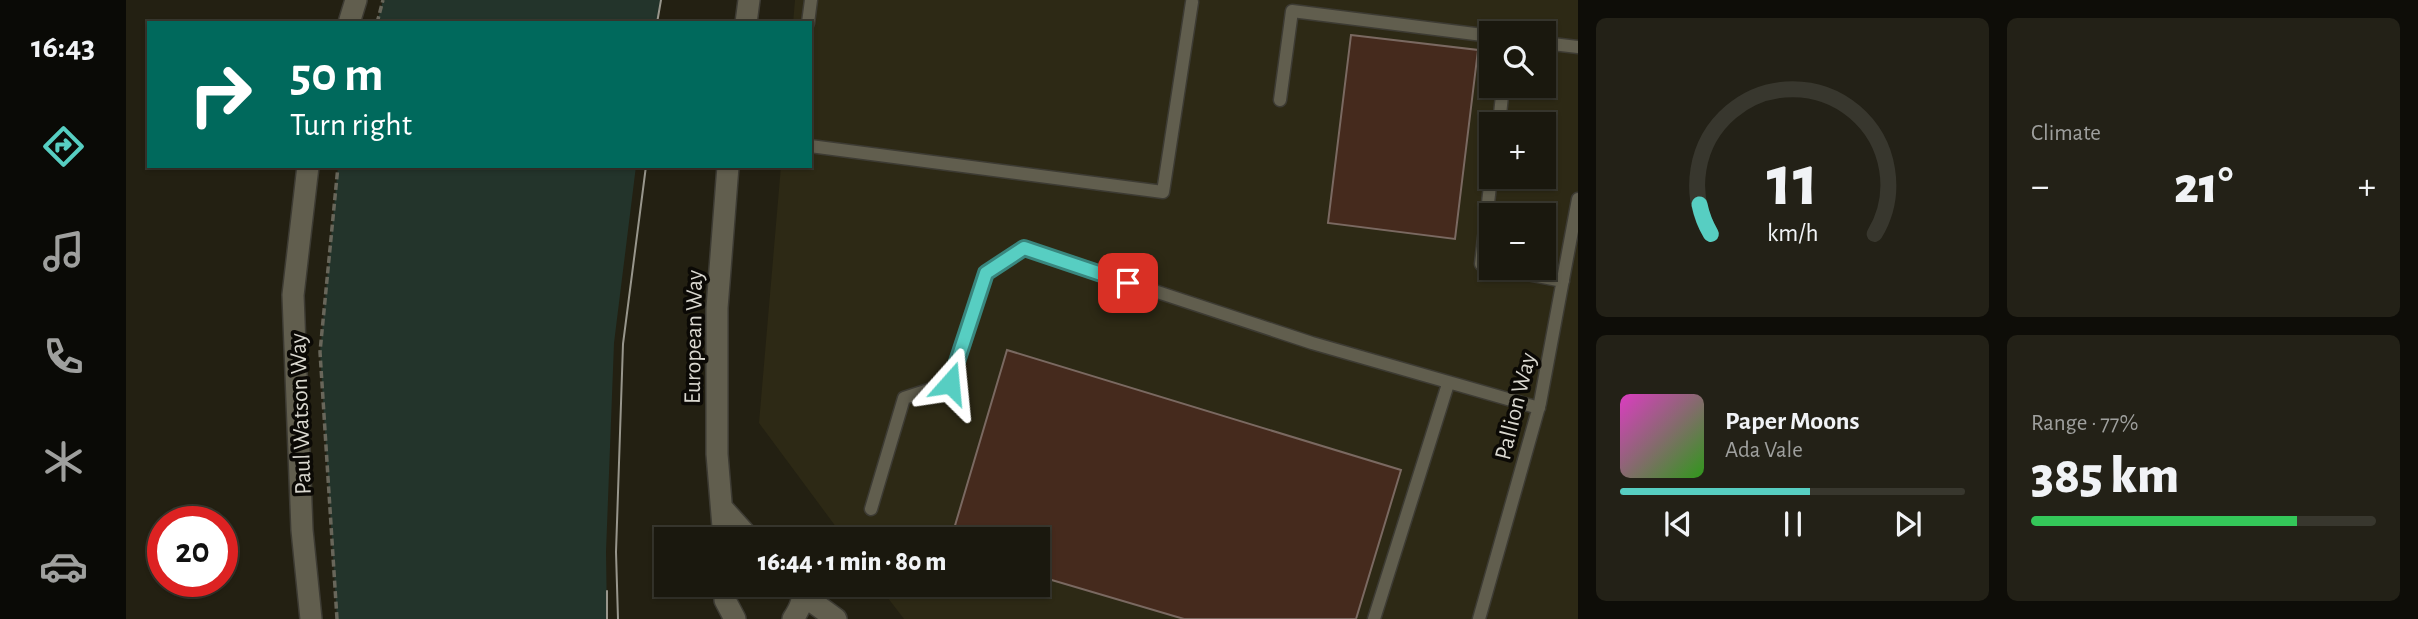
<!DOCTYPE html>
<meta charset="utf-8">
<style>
:root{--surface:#1a180e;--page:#232117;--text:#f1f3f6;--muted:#9fa09e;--line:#38372e;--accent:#57cec2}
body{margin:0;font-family:"Alegreya Sans",sans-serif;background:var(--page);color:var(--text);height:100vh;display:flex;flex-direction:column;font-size:26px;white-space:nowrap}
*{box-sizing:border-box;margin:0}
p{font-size:23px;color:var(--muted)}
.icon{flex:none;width:38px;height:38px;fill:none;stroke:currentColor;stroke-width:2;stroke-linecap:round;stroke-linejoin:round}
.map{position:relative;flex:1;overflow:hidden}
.drawer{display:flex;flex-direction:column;gap:18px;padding:18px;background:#0e0d08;width:840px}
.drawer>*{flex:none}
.banner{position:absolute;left:21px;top:21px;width:665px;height:147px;border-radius:0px;box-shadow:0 2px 5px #0004,0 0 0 2px var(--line);background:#00695c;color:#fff;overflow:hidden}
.buttons{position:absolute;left:1353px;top:21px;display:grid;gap:14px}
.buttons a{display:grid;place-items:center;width:77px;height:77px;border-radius:0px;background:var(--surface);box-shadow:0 2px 5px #0004,0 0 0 2px var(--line);font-size:35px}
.speed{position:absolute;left:21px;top:506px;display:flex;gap:14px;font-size:35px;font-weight:700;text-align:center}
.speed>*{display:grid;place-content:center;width:91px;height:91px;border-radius:50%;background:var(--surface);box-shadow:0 2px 5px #0004,0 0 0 2px var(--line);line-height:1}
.speed .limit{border:10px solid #d22;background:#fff;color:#111}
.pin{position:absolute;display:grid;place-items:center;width:60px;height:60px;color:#fff;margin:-30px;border-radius:14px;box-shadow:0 4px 10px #0006}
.me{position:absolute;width:77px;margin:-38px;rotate:18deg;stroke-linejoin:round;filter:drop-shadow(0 0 5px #0008)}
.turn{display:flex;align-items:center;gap:24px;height:147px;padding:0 28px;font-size:32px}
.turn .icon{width:91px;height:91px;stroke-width:2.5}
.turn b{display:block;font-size:49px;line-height:60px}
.big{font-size:52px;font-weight:800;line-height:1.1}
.drawer .tile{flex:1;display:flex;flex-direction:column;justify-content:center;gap:10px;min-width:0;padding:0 24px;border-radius:10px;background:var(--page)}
.drawer .dial{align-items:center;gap:0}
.dial svg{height:182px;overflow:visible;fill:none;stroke:var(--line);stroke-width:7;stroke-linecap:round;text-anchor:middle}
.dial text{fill:var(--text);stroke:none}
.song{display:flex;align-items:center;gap:21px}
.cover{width:84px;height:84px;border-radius:10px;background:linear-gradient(135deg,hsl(310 70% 55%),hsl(110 70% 35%))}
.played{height:7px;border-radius:4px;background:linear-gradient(90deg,var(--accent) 55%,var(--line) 55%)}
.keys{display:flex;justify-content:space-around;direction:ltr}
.heat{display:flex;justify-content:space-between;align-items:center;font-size:38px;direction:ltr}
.charge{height:10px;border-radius:5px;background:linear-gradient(90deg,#34c759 77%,var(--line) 0)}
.drawer .tiles{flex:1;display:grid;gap:18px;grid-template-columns:repeat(2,1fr)}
.trip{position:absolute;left:528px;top:527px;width:396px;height:70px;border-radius:0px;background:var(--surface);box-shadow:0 2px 5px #0004,0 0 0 2px var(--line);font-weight:800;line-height:70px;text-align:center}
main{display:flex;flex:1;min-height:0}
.tab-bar{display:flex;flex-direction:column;width:126px;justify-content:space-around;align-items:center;background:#0a0a06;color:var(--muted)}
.tab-bar .icon{width:49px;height:49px}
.tab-bar .active{color:var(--accent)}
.tab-bar b{font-size:32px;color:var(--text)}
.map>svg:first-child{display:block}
.built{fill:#2d2915;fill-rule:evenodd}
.green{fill:#23342b}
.building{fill:#452a1d;stroke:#7a6961;stroke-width:2}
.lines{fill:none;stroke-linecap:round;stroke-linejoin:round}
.lane-casing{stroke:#3d3b33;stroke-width:15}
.secondary-casing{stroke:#3d3b33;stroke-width:24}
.path{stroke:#68665a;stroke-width:3.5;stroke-dasharray:7 3.5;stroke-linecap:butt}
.lane{stroke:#615e4e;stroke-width:12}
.secondary{stroke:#615e4e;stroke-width:21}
.tram{stroke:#98968c;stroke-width:2}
.route-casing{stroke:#39867e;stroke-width:18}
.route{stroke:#57cec2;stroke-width:12}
.labels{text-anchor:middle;stroke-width:7;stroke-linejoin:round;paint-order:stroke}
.street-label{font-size:24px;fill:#dad8d0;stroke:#0b0905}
</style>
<main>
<nav class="tab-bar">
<b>16:43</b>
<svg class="icon active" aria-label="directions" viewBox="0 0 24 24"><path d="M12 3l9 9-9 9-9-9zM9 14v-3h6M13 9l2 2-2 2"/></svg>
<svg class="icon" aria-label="music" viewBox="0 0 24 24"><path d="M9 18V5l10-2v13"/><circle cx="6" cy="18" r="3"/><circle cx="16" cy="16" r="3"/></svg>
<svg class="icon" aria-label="phone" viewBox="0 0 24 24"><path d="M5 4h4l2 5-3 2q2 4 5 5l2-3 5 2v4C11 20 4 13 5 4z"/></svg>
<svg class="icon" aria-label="climate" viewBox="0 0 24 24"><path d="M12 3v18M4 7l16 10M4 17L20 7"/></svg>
<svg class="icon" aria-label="car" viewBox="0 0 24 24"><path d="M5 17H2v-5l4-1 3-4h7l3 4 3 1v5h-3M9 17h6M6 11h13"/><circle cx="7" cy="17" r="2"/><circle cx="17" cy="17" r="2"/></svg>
</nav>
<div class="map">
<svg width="1452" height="619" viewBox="0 0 1452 619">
<rect width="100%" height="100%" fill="#232012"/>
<path class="built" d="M 669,0 L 1452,0 L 1452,619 L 778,619 L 752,585 L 912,584 L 912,539 L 719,539 L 633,423 L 655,166 L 684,166 L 684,23 L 667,23 ZM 1365,33 L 1418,33 L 1418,86 L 1365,86 ZM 1365,124 L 1418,124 L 1418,177 L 1365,177 ZM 1365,215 L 1418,215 L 1418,268 L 1365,268 Z"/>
<path class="green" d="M 257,0 L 535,0 L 531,23 L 251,23 Z
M 212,166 L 510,166 L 488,343 L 480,552 L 481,619 L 211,619 L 194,352 Z"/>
<path class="building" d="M 1225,35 L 1352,50 L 1329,239 L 1202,223 Z
M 881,350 L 1275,470 L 1230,619 L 1058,619 L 912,576 L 912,539 L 825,539 Z"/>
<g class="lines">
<defs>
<path id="lane" d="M 682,23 L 685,0
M 1418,43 L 1452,47
M 1154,100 L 1166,11 L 1365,36
M 1373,124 L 1377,86
M 684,146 L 1037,192 L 1066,2
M 1365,266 L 1355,264 L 1365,177
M 1370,268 L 1437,281
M 745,509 L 778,398 L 824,383 L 860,273 L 898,248 L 1186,343 L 1413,408
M 1248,619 L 1322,384
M 1353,619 L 1414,403 L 1452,199"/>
<path id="secondary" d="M 223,23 L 230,0
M 620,23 L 623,0
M 182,166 L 167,295 L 176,530 L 185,619
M 597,509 L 624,539
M 598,539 L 591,454 L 591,308 L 602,166
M 600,584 L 599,600 L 609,619
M 677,595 L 710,619
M 667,619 C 675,607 678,599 676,584"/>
</defs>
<use href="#lane" class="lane-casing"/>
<use href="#secondary" class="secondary-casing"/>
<path class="path" d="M 251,23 L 257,0
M 211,619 L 194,352 L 212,166"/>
<use href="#lane" class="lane"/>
<use href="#secondary" class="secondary"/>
<path class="tram" d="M 531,23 L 535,0
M 481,591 L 481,619
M 492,619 L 490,552 L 497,344 L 520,166"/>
</g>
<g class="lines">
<defs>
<path id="route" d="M 824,383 L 860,273 L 898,248 L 1002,283"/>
</defs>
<use href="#route" class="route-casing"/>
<use href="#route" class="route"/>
</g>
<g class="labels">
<g class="street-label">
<text transform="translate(567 337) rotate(-89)" y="8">European Way</text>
<text transform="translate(1389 406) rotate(-76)" y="8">Pallion Way</text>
<text transform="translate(174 414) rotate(-92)" y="8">Paul Watson Way</text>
</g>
</g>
</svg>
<div class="buttons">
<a><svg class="icon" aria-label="search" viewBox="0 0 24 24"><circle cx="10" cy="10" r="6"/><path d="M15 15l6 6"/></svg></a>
<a>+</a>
<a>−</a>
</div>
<div class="speed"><div class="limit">20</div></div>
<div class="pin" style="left:1002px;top:283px;background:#d93025"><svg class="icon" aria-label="arrive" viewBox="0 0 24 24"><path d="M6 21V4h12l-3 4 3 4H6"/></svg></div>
<svg class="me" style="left:824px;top:383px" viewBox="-20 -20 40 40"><path d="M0-17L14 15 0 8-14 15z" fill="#57cec2" stroke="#fff" stroke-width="4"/></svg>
<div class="trip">16:44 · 1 min · 80 m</div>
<div class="banner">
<div class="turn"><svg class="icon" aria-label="right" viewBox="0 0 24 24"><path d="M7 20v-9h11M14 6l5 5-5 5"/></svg><div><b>50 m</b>Turn right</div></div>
</div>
</div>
<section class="drawer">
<div class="tiles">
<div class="tile dial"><svg viewBox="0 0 100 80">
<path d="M14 69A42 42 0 1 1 86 69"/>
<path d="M14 69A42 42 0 0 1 9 56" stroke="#57cec2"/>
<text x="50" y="56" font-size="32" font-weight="700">11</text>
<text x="50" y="72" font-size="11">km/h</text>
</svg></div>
<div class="tile"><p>Climate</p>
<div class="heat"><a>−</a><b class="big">21°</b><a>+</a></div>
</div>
<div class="tile">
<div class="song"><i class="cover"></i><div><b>Paper Moons</b><p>Ada Vale</p></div></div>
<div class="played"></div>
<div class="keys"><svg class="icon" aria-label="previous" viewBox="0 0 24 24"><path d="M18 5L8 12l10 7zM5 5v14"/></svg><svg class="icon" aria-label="pause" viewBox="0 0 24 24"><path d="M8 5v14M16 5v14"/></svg><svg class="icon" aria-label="next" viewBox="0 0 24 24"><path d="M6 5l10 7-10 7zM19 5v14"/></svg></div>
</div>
<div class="tile"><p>Range · 77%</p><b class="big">385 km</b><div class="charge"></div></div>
</div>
</section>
</main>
